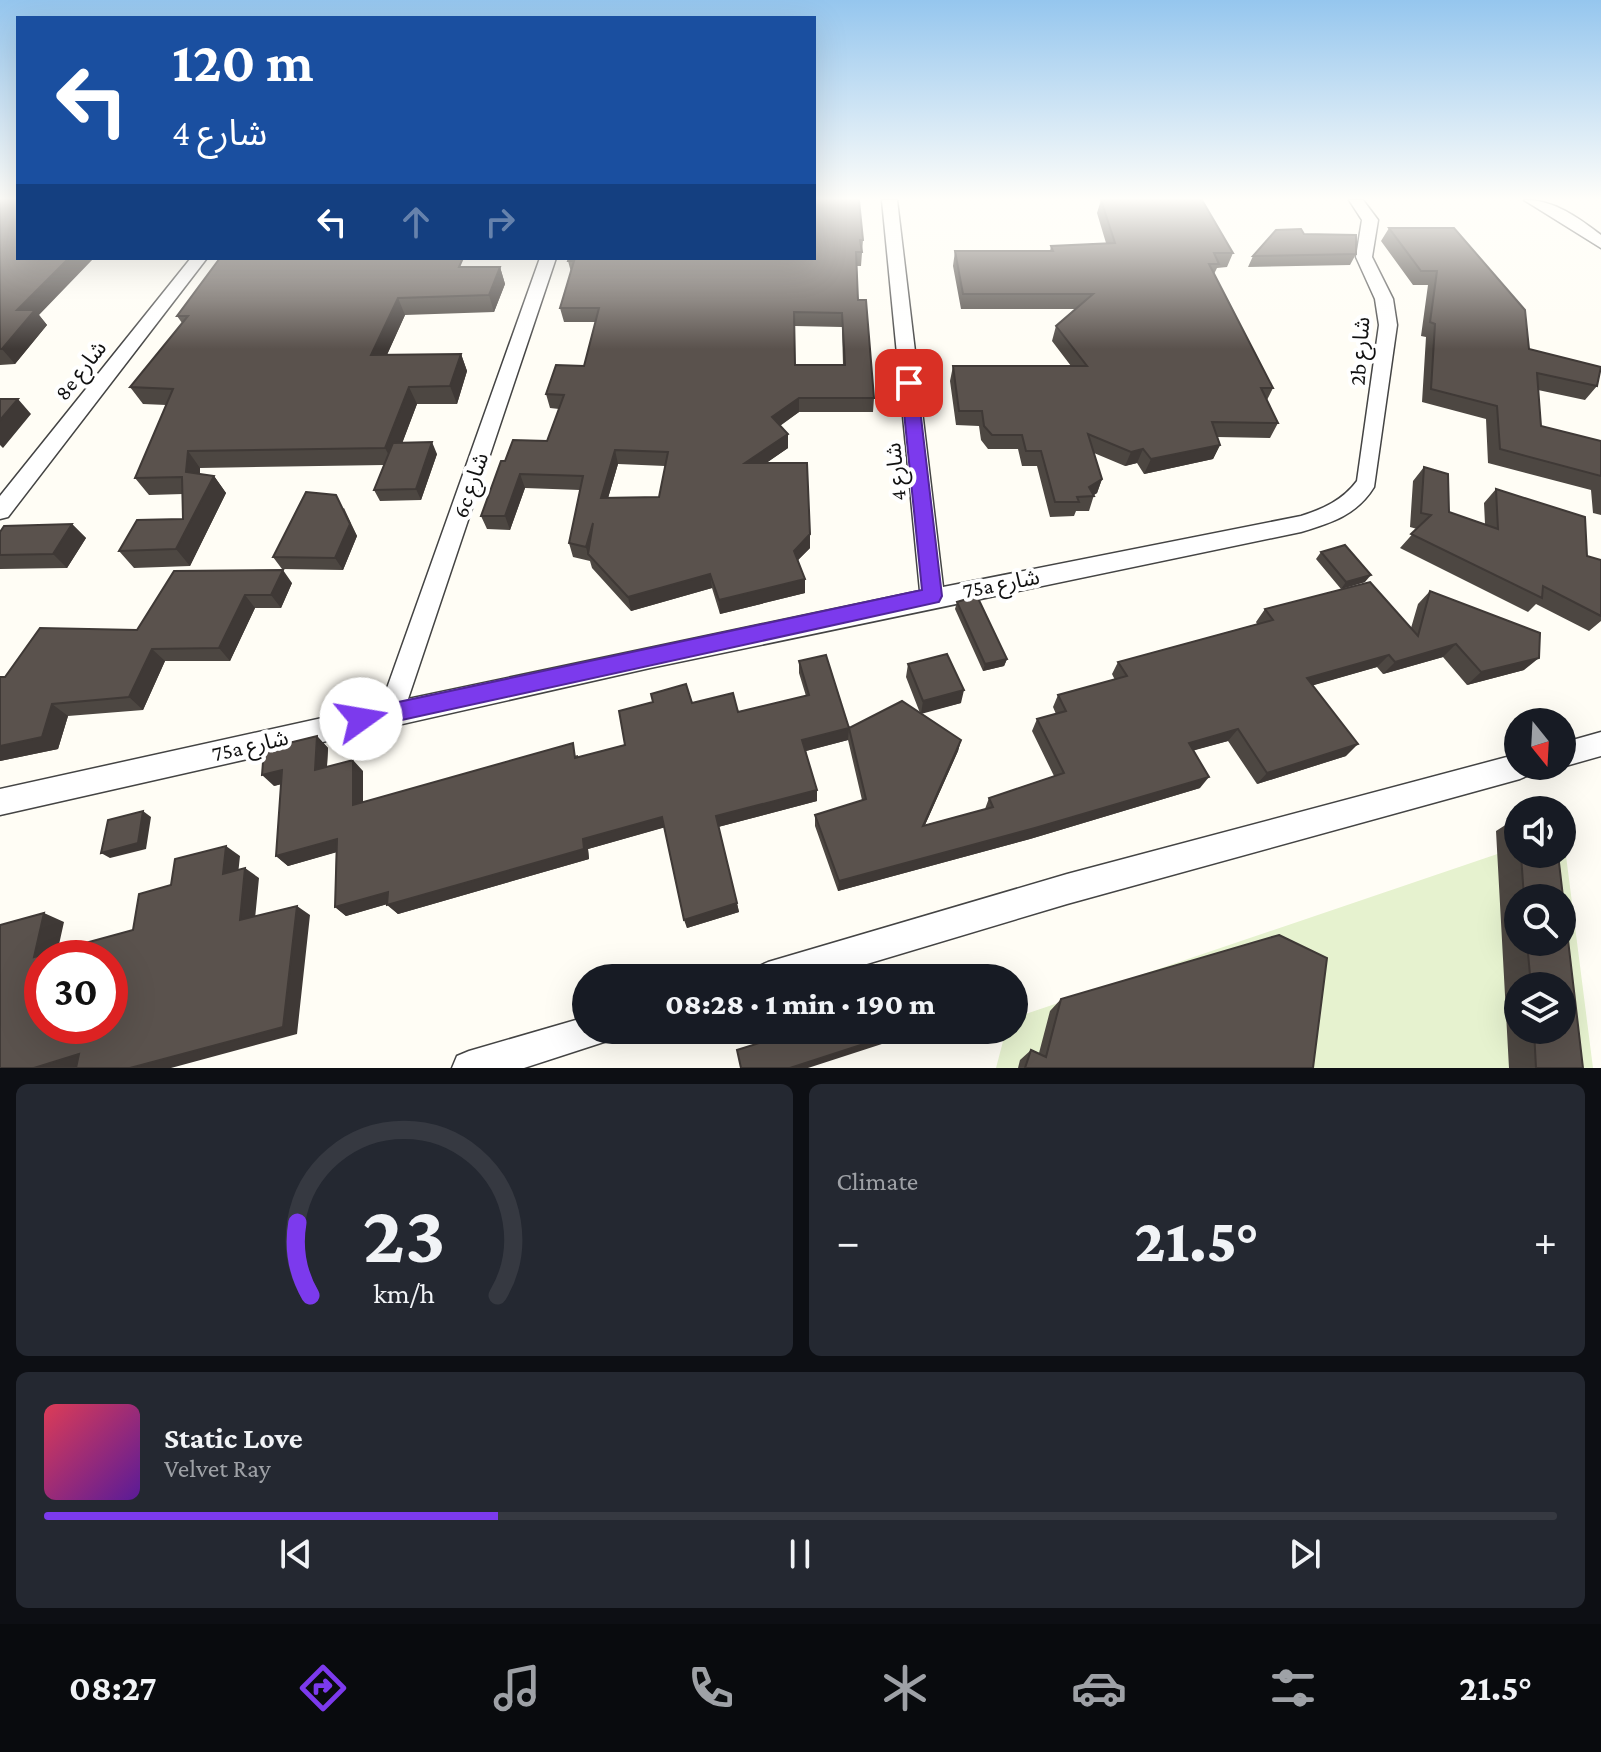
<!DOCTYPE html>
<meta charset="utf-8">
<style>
:root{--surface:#171b24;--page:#242831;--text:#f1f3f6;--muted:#9ea1a6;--line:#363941;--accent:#7c3aed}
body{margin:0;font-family:"Crimson Pro","Noto Sans Arabic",serif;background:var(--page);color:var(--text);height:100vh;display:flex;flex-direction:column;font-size:30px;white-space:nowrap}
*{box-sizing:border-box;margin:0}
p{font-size:26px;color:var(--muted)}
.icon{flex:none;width:44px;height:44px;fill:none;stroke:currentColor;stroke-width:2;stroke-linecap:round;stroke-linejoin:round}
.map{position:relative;height:1068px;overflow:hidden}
.details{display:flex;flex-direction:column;gap:16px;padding:16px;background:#0d0f14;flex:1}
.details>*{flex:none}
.top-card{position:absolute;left:16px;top:16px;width:800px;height:244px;border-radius:0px;box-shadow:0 8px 32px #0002;background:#1a4fa0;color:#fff;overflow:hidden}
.needle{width:52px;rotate:162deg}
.fabs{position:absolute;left:1504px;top:708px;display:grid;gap:16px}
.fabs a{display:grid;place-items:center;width:72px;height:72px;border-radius:50%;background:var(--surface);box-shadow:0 8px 32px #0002;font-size:40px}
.speed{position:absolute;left:24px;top:940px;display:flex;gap:16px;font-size:40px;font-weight:700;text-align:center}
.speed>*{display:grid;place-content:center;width:104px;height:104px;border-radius:50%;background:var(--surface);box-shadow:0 8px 32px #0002;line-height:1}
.speed .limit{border:12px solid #d22;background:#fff;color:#111}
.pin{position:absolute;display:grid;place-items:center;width:68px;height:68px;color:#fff;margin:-34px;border-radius:16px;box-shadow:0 4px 12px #0006}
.me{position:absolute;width:88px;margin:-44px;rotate:77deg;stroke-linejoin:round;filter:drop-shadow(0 0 6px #0008)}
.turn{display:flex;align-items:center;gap:28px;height:168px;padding:0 24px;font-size:36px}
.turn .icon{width:104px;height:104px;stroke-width:2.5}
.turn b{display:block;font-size:56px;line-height:68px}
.lanes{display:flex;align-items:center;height:76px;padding:0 24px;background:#0003;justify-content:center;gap:40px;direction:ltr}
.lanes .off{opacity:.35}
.big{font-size:60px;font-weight:800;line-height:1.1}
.details .card{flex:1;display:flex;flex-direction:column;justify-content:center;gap:12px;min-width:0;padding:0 28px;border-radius:12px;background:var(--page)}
.details .dial{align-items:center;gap:0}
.dial svg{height:208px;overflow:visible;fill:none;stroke:var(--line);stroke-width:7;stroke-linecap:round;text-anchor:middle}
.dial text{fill:var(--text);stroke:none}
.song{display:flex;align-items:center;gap:24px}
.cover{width:96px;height:96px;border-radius:12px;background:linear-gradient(135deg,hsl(350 70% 55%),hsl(270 70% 35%))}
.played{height:8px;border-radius:4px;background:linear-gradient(90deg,var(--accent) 30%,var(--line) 30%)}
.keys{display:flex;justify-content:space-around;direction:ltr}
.heat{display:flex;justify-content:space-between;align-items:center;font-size:44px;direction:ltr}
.details .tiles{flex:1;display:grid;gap:16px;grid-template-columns:1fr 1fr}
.card:last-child{grid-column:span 2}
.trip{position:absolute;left:572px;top:964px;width:456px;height:80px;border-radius:40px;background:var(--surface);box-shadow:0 8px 32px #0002;font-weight:800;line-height:80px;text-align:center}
.menu{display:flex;height:128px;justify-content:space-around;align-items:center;background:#090b0e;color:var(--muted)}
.menu .icon{width:56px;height:56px}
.menu .active{color:var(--accent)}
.menu b{font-size:36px;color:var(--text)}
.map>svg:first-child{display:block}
.pitch{fill:#e6f2cf;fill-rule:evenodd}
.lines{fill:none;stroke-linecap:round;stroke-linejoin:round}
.street-casing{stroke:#444;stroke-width:3}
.street{fill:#fff;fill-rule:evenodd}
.wall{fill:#4d4742;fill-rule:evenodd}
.shaded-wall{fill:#3f3936}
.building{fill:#5a524d;stroke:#3f3936;stroke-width:2;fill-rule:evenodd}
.route{fill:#7c3aed;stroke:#51269a;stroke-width:2}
.labels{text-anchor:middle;stroke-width:8;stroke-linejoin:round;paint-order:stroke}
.street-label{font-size:22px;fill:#111;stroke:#fff}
</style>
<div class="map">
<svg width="1601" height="1068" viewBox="0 0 1601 1068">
<rect width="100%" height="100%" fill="#fffdf5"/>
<path class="pitch" d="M 1563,832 L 1593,1068 L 996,1068 L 1006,1030 L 1014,1030 L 1014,1018 L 1518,847 L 1518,854 L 1562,854 ZM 1518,898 L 1562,898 L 1562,942 L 1518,942 ZM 1518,986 L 1562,986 L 1562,1030 L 1518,1030 Z"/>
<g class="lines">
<defs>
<path id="street" d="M 882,200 L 897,200 L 943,587 L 1301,516 C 1323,509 1343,500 1357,481 L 1379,325 L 1375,299 L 1356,257 L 1362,220 L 1349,200 L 1363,200 L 1378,220 L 1372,257 L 1393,299 L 1397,325 L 1374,487 C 1357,515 1331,523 1301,532 L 650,668 L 0,815 L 0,789 L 381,705 L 540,258 L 556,258 L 408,699 L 920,591 Z
M 1524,200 C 1553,199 1579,218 1601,235 L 1601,248 Z
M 191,258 L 207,258 L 8,517 L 0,519 L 0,496 Z
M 1601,732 L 1601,756 L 1562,767 L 1559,766 L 1562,766 L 1562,743 Z
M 1518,754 L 1518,766 L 1533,766 L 1529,775 L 1520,779 L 1067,904 L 820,978 L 752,978 L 757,967 L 768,962 L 1067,874 Z
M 586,1017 L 586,1030 L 612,1030 L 607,1041 L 524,1068 L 452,1068 L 457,1056 L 469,1051 Z"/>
</defs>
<use href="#street" class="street-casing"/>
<use href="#street" class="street"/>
</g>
<path class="wall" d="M 0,200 L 39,315 L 47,325 L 15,364 L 0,365 Z
M 814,200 L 863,240 L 861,266 L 857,266 L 858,300 L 874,398 L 873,412 L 799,412 L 780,426 L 788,448 L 766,463 L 810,534 L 810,548 L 798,560 L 805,579 L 805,593 L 720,614 L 712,588 L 631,611 L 592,568 L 590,561 L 573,557 L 569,543 L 580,490 L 525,488 L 510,530 L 487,529 L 481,516 L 505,461 L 547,441 L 559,409 L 550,408 L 546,394 L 584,366 L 596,322 L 564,322 L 560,308 L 571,272 L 568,261 ZM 795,326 L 842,327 L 843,365 L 795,365 ZM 618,464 L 665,466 L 659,497 L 608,498 Z
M 1101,200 L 1233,253 L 1227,267 L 1217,268 L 1214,274 L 1273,388 L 1267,400 L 1278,423 L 1270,438 L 1217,437 L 1220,445 L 1213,459 L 1144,474 L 1137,463 L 1125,466 L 1094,453 L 1102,479 L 1097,493 L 1094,495 L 1089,511 L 1076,511 L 1074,516 L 1050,517 L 1037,466 L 1022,466 L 1018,449 L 988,449 L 981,440 L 979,426 L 956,425 L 950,381 L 953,366 L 1071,366 L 1052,341 L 1056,326 L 1076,309 L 961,309 L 953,266 L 955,251 L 1050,251 L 1051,246 L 1106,243 L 1097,213 Z
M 1389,228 L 1529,349 L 1597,386 L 1585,400 L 1538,390 L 1541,426 L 1601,441 L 1601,515 L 1593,513 L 1591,490 L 1488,463 L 1486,419 L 1422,402 L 1426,337 L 1421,336 L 1428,285 L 1413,285 L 1381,241 Z
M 1356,254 L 1350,265 L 1248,267 L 1253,256 Z
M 466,267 L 500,267 L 505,284 L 494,312 L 405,315 L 387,355 L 461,354 L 467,371 L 457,404 L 417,404 L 402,443 L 437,454 L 421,500 L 380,501 L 374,490 L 384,465 L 200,468 L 200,474 L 214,476 L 226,493 L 190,566 L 134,568 L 119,551 L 183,519 L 183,494 L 149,495 L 135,478 L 166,405 L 143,404 L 130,387 L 182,323 L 177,316 Z
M 1424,467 L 1449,512 L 1485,524 L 1484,503 L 1496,489 L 1587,556 L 1601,560 L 1601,621 L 1589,631 L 1536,604 L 1528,612 L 1400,548 L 1417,529 L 1410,527 L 1413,481 Z
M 344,508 L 357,536 L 343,570 L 282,569 L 273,557 Z
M 72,524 L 86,538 L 67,568 L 0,569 L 0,532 Z
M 1321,552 L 1365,582 L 1341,589 L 1316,559 Z
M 174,571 L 292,583 L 281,608 L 255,608 L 230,661 L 165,661 L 143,710 L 68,716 L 58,749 L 0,761 L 0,677 L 5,677 L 137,630 Z
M 1430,591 L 1524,670 L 1467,685 L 1443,657 L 1383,674 L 1377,667 L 1313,685 L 1346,756 L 1257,784 L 1228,741 L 1194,750 L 1200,788 L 1030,839 L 838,891 L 815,826 L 815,815 L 862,800 L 848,740 L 806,751 L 817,801 L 718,827 L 739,912 L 687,928 L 665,827 L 588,849 L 589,859 L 398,914 L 387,904 L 346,916 L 335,907 L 336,852 L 288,866 L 276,856 L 281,784 L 274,786 L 317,736 L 328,748 L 327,767 L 363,771 L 363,802 L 578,755 L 578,757 L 625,745 L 692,703 L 738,712 L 806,696 L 799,673 L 799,661 L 849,728 L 920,713 L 906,677 L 908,664 L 961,703 L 921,713 L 961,740 L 958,751 L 925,825 L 985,809 L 989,798 L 1054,776 L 1032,731 L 1037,719 L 1056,714 L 1053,707 L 1058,695 L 1115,680 L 1112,674 L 1118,662 L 1257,624 L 1256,622 L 1265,609 L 1411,628 L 1418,604 Z
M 957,602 L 1007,659 L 1004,666 L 983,671 L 955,609 Z
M 1518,817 L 1518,854 L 1558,854 L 1583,1068 L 1509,1068 L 1496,831 ZM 1518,898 L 1562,898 L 1562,942 L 1518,942 ZM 1518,986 L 1562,986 L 1562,1030 L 1518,1030 Z
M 1061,999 L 1313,1068 L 1018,1068 L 1020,1060 L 1031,1050 L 1039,1053 L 1050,1011 Z"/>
<path class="shaded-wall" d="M 69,258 L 94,258 L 39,315 L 47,325 L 15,364 L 2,349 L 17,310 Z
M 500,267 L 505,284 L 494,312 L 489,295 Z
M 398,298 L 405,315 L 379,372 L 371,355 Z
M 461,354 L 467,371 L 457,404 L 450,386 Z
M 409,387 L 417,404 L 394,465 L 385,448 Z
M 799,398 L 799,412 L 772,431 L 772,417 Z
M 18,399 L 31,414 L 3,448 L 0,445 L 0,420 Z
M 788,434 L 788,448 L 746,477 L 745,463 Z
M 432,442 L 437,454 L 421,500 L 416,489 Z
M 1220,445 L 1213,459 L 1144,474 L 1151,459 Z
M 1143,449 L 1137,463 L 1125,466 L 1131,452 Z
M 615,450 L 618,464 L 604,512 L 601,498 Z
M 188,451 L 200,468 L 199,489 L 186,472 Z
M 520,474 L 525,488 L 510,530 L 505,516 Z
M 214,476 L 226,493 L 190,566 L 176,549 Z
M 1102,479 L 1097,493 L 1092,496 L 1089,487 Z
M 336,495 L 357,536 L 343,570 L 335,558 Z
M 593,523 L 588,555 L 586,547 Z
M 72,524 L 86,538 L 67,568 L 53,554 Z
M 810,534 L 810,548 L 794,564 L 794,551 Z
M 283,570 L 292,583 L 281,608 L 271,595 Z
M 710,574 L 712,588 L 631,611 L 628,597 Z
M 1371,575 L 1365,582 L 1341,589 L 1346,582 Z
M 805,579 L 805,593 L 720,614 L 719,600 Z
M 245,595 L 255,608 L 230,661 L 219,648 Z
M 1456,644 L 1443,657 L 1383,674 L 1395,662 Z
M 152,649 L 165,661 L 143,710 L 129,697 Z
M 1389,655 L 1377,667 L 1297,690 L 1307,678 Z
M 1539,658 L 1524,670 L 1467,685 L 1481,672 Z
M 1007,659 L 1004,666 L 983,671 L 985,664 Z
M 964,690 L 961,703 L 921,714 L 923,701 Z
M 52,704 L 68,716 L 58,749 L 0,761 L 0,746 Z
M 849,728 L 848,740 L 802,752 L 802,740 Z
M 1238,729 L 1228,741 L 1181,754 L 1189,743 Z
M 317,736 L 328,748 L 326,781 L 315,770 Z
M 961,740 L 958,751 L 920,836 L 923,826 Z
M 1358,744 L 1346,756 L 1257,784 L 1267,773 Z
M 353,760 L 363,771 L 363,816 L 353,805 Z
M 282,770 L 294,781 L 274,786 L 262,775 Z
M 1209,777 L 1200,788 L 1030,839 L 838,891 L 839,881 Z
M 817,790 L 817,801 L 718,827 L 716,816 Z
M 143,811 L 151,817 L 146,849 L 110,858 L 101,853 Z
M 662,817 L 666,827 L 588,849 L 589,859 L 398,914 L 387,905 L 583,839 Z
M 337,839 L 348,849 L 288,866 L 276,856 Z
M 226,846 L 240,856 L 237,884 L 223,874 Z
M 245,868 L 259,878 L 254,929 L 240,920 Z
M 388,892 L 398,901 L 346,916 L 335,907 Z
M 737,903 L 739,912 L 687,928 L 684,920 Z
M 297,906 L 310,915 L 297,1034 L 171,1068 L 130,1068 Z
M 44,913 L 64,922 L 56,958 L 34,957 Z
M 907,1030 L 925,1030 L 808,1068 L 790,1068 Z
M 79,1054 L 100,1060 L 75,1068 L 34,1068 Z"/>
<path class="building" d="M 0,200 L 18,200 L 18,258 L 69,258 L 17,310 L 35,310 L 2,349 L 0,349 Z
M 814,200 L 859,200 L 863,240 L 860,240 L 862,252 L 856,252 L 858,300 L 866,300 L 874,398 L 799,398 L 772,417 L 788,434 L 745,463 L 807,463 L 810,534 L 794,551 L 805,579 L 719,600 L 710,574 L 628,597 L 588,554 L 593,523 L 586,547 L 569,543 L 583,476 L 520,474 L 505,516 L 481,516 L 501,461 L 505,461 L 513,440 L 547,441 L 564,395 L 546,394 L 556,365 L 584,366 L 599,308 L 560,308 L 574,261 L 568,261 L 569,258 L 814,258 ZM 794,312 L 842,313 L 845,365 L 795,365 ZM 615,450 L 668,452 L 659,497 L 601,498 Z
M 1101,200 L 1202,200 L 1233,253 L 1214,253 L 1219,264 L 1209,264 L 1273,388 L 1261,388 L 1278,423 L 1212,422 L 1220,445 L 1151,459 L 1143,449 L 1131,452 L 1088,434 L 1102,479 L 1089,487 L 1094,496 L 1077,497 L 1079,502 L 1055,502 L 1041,451 L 1026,451 L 1022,435 L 992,435 L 984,426 L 982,411 L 959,411 L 953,366 L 1087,366 L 1056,326 L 1093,294 L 963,294 L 955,251 L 1053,251 L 1051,246 L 1115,243 Z
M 1389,228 L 1454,228 L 1525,310 L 1529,349 L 1601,367 L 1597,386 L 1537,373 L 1541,426 L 1601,441 L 1601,476 L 1500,449 L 1497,406 L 1431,389 L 1435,324 L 1430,322 L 1437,271 L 1421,271 Z
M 1301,229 L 1304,234 L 1356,235 L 1356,254 L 1253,256 L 1276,230 Z
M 220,258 L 463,258 L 459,267 L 500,267 L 489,295 L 398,298 L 371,355 L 461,354 L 450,386 L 409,387 L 385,448 L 188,451 L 186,472 L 214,476 L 176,549 L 119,551 L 137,520 L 183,519 L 182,477 L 135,478 L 173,389 L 130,387 L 188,316 L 177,316 Z
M 0,399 L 18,399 L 0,420 Z
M 432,442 L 416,489 L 374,490 L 393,443 Z
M 1424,467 L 1448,474 L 1449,512 L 1498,529 L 1496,489 L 1585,517 L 1587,556 L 1601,560 L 1601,616 L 1543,586 L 1542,598 L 1411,534 L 1431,515 L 1421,513 Z
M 306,492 L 336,495 L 350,524 L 335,558 L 273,557 Z
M 72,524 L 53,554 L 0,555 L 0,532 L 4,526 Z
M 1345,545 L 1371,575 L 1346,582 L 1321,552 Z
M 283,570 L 271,595 L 245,595 L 219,648 L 152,649 L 129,697 L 52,704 L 42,737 L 0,746 L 0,677 L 5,677 L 40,628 L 137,630 L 174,571 Z
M 1370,582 L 1418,636 L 1430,591 L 1540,633 L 1539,658 L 1481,672 L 1456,644 L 1395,662 L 1389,655 L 1307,678 L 1358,744 L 1267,773 L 1238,729 L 1189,743 L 1209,777 L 1035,828 L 839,881 L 815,815 L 866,799 L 849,728 L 902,701 L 961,740 L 923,826 L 993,807 L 989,798 L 1064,773 L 1037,719 L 1066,711 L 1058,695 L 1127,676 L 1118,662 L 1273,620 L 1265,609 Z
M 977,596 L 1007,659 L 985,664 L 957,602 Z
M 947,654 L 964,690 L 923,701 L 908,664 Z
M 826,655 L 849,728 L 802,740 L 817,790 L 716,816 L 737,903 L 684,920 L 662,817 L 583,839 L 584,849 L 387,905 L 388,892 L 335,907 L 337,839 L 276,856 L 282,770 L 262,775 L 264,749 L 317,736 L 315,770 L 353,760 L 353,805 L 573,743 L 575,758 L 625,745 L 619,711 L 653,702 L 651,694 L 686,684 L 692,703 L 733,693 L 738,712 L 809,695 L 799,661 Z
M 143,811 L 138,843 L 101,853 L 108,820 Z
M 226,846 L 223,874 L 245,868 L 240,920 L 297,906 L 283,1027 L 130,1068 L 76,1068 L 79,1054 L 34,1068 L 0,1068 L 0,925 L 44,913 L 34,957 L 133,930 L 139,894 L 171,885 L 175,859 ZM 42,958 L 110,958 L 110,1026 L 42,1026 Z
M 1521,854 L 1558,854 L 1583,1068 L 1536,1068 L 1534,1030 L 1562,1030 L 1562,986 L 1531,986 L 1527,942 L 1562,942 L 1562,898 L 1524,898 Z
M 1279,935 L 1327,958 L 1313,1068 L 1025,1068 L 1031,1050 L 1046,1057 L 1061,999 Z
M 800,1030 L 907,1030 L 790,1068 L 741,1068 L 737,1050 Z"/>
<linearGradient id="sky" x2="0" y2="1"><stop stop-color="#95c6ee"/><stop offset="0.57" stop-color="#fffefa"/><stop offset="1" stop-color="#fffefa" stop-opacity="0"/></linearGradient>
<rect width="1601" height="349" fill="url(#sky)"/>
<path class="route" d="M 909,377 L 917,383 L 942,596 L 939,602 L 361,729 L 354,726 L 351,719 L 354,712 L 361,710 L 922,590 L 901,383 Z"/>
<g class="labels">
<g class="street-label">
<text transform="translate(1359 351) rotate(-86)" y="8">2b شارع</text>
<text transform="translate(80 370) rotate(-52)" y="8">8e شارع</text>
<text transform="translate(895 472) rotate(-96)" y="8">شارع 4</text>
<text transform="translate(470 485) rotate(-71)" y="8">6c شارع</text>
<text transform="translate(1001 583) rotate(-11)" y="8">75a شارع</text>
<text transform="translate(250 745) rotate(-13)" y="8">75a شارع</text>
</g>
</g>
</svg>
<div class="fabs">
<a><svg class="needle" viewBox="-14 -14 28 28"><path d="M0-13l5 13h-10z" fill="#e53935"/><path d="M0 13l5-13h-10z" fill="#9ea1a6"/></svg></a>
<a><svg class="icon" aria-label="sound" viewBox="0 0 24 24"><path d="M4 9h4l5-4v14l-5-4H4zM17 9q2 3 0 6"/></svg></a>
<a><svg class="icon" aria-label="search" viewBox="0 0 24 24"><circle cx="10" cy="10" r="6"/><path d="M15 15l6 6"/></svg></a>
<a><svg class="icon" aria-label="layers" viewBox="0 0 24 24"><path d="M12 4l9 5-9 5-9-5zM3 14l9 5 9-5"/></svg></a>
</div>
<div class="speed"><div class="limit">30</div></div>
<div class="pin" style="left:909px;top:383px;background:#d93025"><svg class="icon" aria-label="arrive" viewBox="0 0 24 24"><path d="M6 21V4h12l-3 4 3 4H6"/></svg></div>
<svg class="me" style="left:361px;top:719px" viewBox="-20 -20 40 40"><circle r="19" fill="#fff"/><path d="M0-13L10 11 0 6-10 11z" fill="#7c3aed"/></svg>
<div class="trip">08:28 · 1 min · 190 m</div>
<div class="top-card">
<div class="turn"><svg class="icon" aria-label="left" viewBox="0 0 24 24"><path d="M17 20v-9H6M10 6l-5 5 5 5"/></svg><div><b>120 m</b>شارع 4</div></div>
<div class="lanes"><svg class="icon" aria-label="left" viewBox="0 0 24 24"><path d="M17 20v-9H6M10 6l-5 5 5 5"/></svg><svg class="icon off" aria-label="ahead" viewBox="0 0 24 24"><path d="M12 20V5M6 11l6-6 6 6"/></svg><svg class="icon off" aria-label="right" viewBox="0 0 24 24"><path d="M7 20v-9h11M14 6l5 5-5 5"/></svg></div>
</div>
</div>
<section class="details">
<div class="tiles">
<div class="card dial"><svg viewBox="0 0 100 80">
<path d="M14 69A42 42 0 1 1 86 69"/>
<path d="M14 69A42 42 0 0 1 9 41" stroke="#7c3aed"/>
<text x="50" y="56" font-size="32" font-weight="700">23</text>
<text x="50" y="72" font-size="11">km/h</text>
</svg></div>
<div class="card"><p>Climate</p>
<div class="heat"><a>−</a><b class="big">21.5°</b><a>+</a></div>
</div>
<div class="card">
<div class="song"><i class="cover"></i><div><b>Static Love</b><p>Velvet Ray</p></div></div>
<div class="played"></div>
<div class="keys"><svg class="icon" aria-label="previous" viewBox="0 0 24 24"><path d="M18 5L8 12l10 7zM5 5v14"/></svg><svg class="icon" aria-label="pause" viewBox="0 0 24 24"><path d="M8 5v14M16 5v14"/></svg><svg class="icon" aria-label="next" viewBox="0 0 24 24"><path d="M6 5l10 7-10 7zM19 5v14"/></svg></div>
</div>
</div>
</section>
<nav class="menu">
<b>08:27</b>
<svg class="icon active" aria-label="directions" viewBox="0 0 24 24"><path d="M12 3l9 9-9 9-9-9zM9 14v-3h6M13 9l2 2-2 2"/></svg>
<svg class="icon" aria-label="music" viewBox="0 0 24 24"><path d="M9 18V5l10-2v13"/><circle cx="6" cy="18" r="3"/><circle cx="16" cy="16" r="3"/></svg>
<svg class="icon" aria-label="phone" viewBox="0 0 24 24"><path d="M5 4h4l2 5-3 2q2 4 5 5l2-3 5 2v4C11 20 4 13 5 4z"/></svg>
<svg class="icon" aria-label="climate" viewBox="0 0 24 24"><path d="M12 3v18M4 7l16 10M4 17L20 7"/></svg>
<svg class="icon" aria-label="car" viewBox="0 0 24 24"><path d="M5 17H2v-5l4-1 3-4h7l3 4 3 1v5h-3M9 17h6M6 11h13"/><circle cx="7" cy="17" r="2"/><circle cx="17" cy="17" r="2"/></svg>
<svg class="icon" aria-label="filters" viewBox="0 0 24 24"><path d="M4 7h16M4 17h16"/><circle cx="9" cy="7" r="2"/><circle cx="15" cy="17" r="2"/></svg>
<b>21.5°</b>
</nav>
